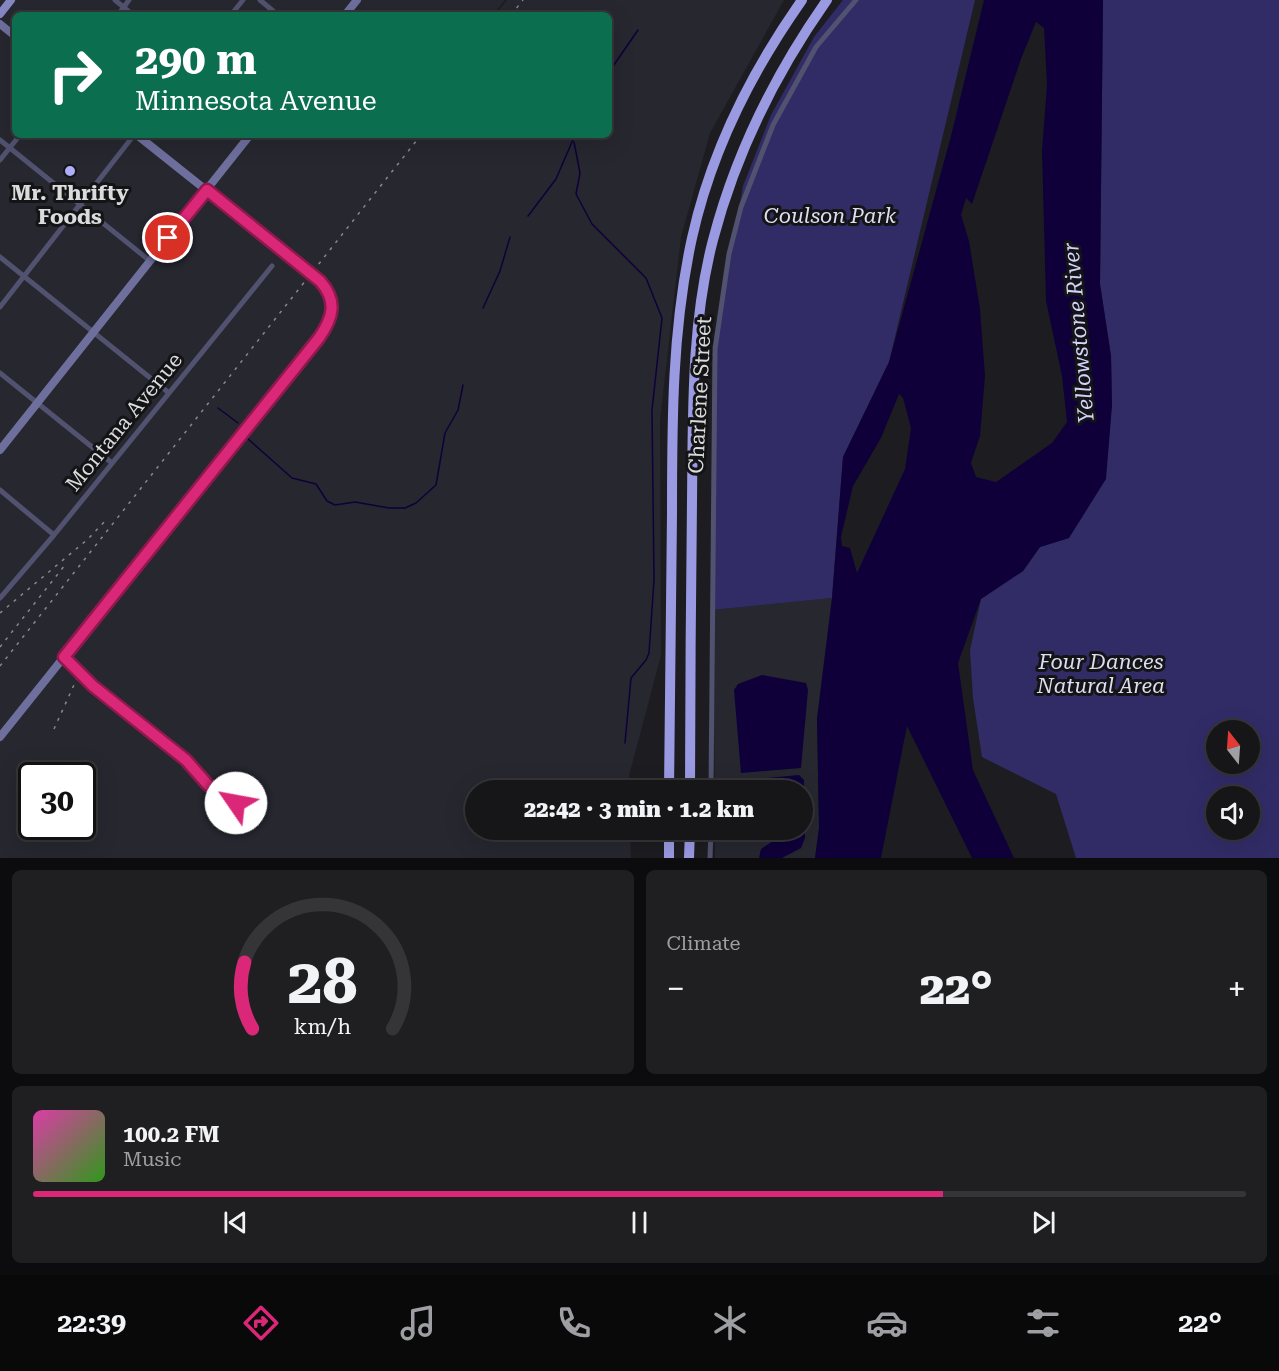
<!DOCTYPE html>
<meta charset="utf-8">
<style>
:root{--surface:#161619;--page:#1f1f22;--text:#f1f3f6;--muted:#9e9fa2;--line:#353538;--accent:#db2777}
body{margin:0;font-family:"Roboto Serif",serif;background:var(--page);color:var(--text);height:100vh;display:flex;flex-direction:column;font-size:22px;white-space:nowrap}
*{box-sizing:border-box;margin:0}
p{font-size:20px;color:var(--muted)}
.icon{flex:none;width:33px;height:33px;fill:none;stroke:currentColor;stroke-width:2;stroke-linecap:round;stroke-linejoin:round}
.map{position:relative;height:858px;overflow:hidden}
.side{display:flex;flex-direction:column;gap:12px;padding:12px;background:#0c0c0e;flex:1}
.side>*{flex:none}
.banner{position:absolute;left:12px;top:12px;width:600px;height:126px;border-radius:9px;box-shadow:0 6px 24px #0002,0 0 0 2px var(--line);background:#0b6e4f;color:#fff;overflow:hidden}
.needle{width:39px;rotate:343deg}
.controls{position:absolute;left:1206px;top:720px;display:grid;gap:12px}
.controls a{display:grid;place-items:center;width:54px;height:54px;border-radius:50%;background:var(--surface);box-shadow:0 6px 24px #0002,0 0 0 2px var(--line);font-size:30px}
.speed{position:absolute;left:18px;top:762px;display:flex;gap:12px;font-size:30px;font-weight:700;text-align:center}
.speed>*{display:grid;place-content:center;width:78px;height:78px;border-radius:50%;background:var(--surface);box-shadow:0 6px 24px #0002,0 0 0 2px var(--line);line-height:1}
.speed .limit{border:3px solid #111;border-radius:9px;background:#fff;color:#111}
.pin{position:absolute;display:grid;place-items:center;width:51px;height:51px;color:#fff;margin:-26px;border:3px solid #fff;border-radius:50%;box-shadow:0 2px 6px #0007}
.me{position:absolute;width:66px;margin:-33px;rotate:303deg;stroke-linejoin:round;filter:drop-shadow(0 0 4px #0008)}
.turn{display:flex;align-items:center;gap:21px;height:126px;padding:0 24px;font-size:27px}
.turn .icon{width:78px;height:78px;stroke-width:2.5}
.turn b{display:block;font-size:42px;line-height:51px}
.big{font-size:45px;font-weight:800;line-height:1.1}
.side .tile{flex:1;display:flex;flex-direction:column;justify-content:center;gap:9px;min-width:0;padding:0 21px;border-radius:9px;background:var(--page)}
.side .dial{align-items:center;gap:0}
.dial svg{height:156px;overflow:visible;fill:none;stroke:var(--line);stroke-width:7;stroke-linecap:round;text-anchor:middle}
.dial text{fill:var(--text);stroke:none}
.song{display:flex;align-items:center;gap:18px}
.cover{width:72px;height:72px;border-radius:9px;background:linear-gradient(135deg,hsl(320 70% 55%),hsl(110 70% 35%))}
.played{height:6px;border-radius:3px;background:linear-gradient(90deg,var(--accent) 75%,var(--line) 75%)}
.keys{display:flex;justify-content:space-around;direction:ltr}
.heat{display:flex;justify-content:space-between;align-items:center;font-size:33px;direction:ltr}
.side .tiles{flex:1;display:grid;gap:12px;grid-template-columns:1fr 1fr}
.tile:last-child{grid-column:span 2}
.trip{position:absolute;left:465px;top:780px;width:348px;height:60px;border-radius:30px;background:var(--surface);box-shadow:0 6px 24px #0002,0 0 0 2px var(--line);font-weight:800;line-height:60px;text-align:center}
.menu{display:flex;height:96px;justify-content:space-around;align-items:center;background:#09090a;color:var(--muted)}
.menu .icon{width:42px;height:42px}
.menu .selected{color:var(--accent)}
.menu b{font-size:27px;color:var(--text)}
.map>svg:first-child{display:block}
.built{fill:#26272f;fill-rule:evenodd}
.green{fill:#312c66;fill-rule:evenodd}
.water{fill:#0f003a;fill-rule:evenodd}
.lines{fill:none;stroke-linecap:round;stroke-linejoin:round}
.stream{stroke:#0f003a;stroke-width:1.5}
.street{stroke:#51526f;stroke-width:5}
.secondary{stroke:#6f6f9e;stroke-width:8}
.primary{stroke:#8586c2;stroke-width:8}
.highway{stroke:#9a9ae3;stroke-width:10}
.rail{stroke:#89898c;stroke-width:1.5;stroke-dasharray:3 6;stroke-linecap:butt}
.route-casing{stroke:#8e194d;stroke-width:15}
.route{stroke:#db2777;stroke-width:10}
.poi-dot{fill:#aeaefb;stroke:#141417;stroke-width:2}
.labels{text-anchor:middle;stroke-width:6;stroke-linejoin:round;paint-order:stroke}
.poi-label{font-size:21px;font-weight:bold;fill:#dadbdd;stroke:#141417}
.park-label{font-size:21px;font-style:italic;fill:#dcdef1;stroke:#141417}
.street-label{font-size:21px;fill:#dadbdd;stroke:#141417}
.water-label{font-size:22px;font-style:italic;fill:#d2d4fb;stroke:#141417}
</style>
<div class="map">
<svg width="1279" height="858" viewBox="0 0 1279 858">
<rect width="100%" height="100%" fill="#1d1d21"/>
<path class="built" d="M 0,0 L 505,0 L 493,15 L 15,15 L 15,135 L 609,135 L 609,15 L 495,15 L 507,0 L 784,0 L 710,133 L 681,237 L 660,420 L 661,655 L 629,776 L 630,790 L 476,790 L 476,830 L 630,830 L 631,858 L 0,858 ZM 32,776 L 82,776 L 82,826 L 32,826 Z
M 832,598 L 817,719 L 819,828 L 815,858 L 715,858 L 715,830 L 802,830 L 802,790 L 715,790 L 712,610 Z"/>
<path class="green" d="M 843,0 L 975,0 L 889,362 L 843,457 L 832,598 L 712,610 L 715,349 L 743,186 L 771,115 L 814,37 Z
M 1103,0 L 1279,0 L 1279,858 L 1076,858 L 1056,794 L 982,757 L 973,698 L 970,650 L 981,599 L 1023,571 L 1040,547 L 1069,538 L 1112,406 L 1111,356 L 1100,284 ZM 1216,730 L 1250,730 L 1250,764 L 1216,764 ZM 1216,796 L 1250,796 L 1250,830 L 1216,830 Z"/>
<path class="water" d="M 984,0 L 1103,0 L 1100,284 L 1111,356 L 1112,406 L 1106,479 L 1069,538 L 1040,547 L 1023,571 L 981,599 L 958,663 L 973,770 L 1014,858 L 972,858 L 907,726 L 881,858 L 815,858 L 819,828 L 817,719 L 832,598 L 843,457 L 889,362 L 951,136 ZM 1036,22 L 1044,28 L 1047,84 L 1042,151 L 1046,301 L 1062,376 L 1067,422 L 1052,443 L 996,482 L 976,477 L 971,463 L 980,436 L 985,376 L 980,309 L 969,241 L 961,215 L 966,198 L 972,204 L 1021,59 ZM 899,394 L 903,398 L 911,428 L 905,469 L 857,573 L 850,548 L 842,546 L 841,537 L 853,486 L 881,438 Z
M 762,675 L 806,683 L 808,690 L 801,768 L 741,773 L 734,690 L 738,684 Z
M 799,775 L 804,780 L 805,838 L 801,848 L 782,858 L 759,858 L 761,849 L 779,837 L 777,834 L 762,834 L 760,830 L 802,830 L 802,790 L 745,790 L 742,784 L 745,780 Z"/>
<g class="lines">
<path class="stream" d="M 609,72 L 638,30
M 574,142 L 580,173 L 576,194 L 592,224 L 646,278 L 662,318 L 652,410 L 654,580 L 649,653 L 646,660 L 631,678 L 625,743
M 528,216 L 556,179 L 575,135
M 483,308 L 500,271 L 510,237
M 218,408 L 238,423
M 247,438 L 292,478 L 316,484 L 327,501 L 335,505 L 355,502 L 389,508 L 405,508 L 416,503 L 436,485 L 445,433 L 458,410 L 463,385"/>
<path class="street" d="M 115,0 L 133,15
M 260,0 L 278,15
M 118,15 L 129,0
M 231,15 L 243,0
M 0,140 L 150,261
M 0,160 L 20,135
M 0,257 L 169,393
M 0,307 L 134,135
M 0,373 L 112,463
M 0,490 L 54,535
M 0,598 L 54,535 L 272,266
M 64,657 L 93,686 L 186,760 L 209,785 L 235,803
M 711,790 L 715,349 L 729,254 L 741,207 L 773,125 L 816,47 L 856,0
M 710,858 L 711,830"/>
<path class="secondary" d="M 345,15 L 357,0
M 0,24 L 15,36
M 0,450 L 250,135
M 0,737 L 319,338 C 333,318 338,301 320,281 L 137,135"/>
<path class="primary" d="M 0,14 L 11,0"/>
<path class="highway" d="M 669,790 C 670,698 671,606 672,513 C 672,421 672,329 692,238 C 711,152 752,71 802,0
M 690,790 C 690,694 691,597 692,501 C 693,414 691,324 713,240 C 736,152 775,74 827,0
M 669,858 L 669,830
M 689,858 L 690,830"/>
<path class="rail" d="M 511,15 L 523,0
M 0,613 L 88,539 L 108,518
M 0,647 L 65,565
M 0,666 L 421,135
M 54,729 L 83,665"/>
</g>
<g class="lines">
<defs>
<path id="route" d="M 168,238 L 207,190 L 320,281 C 338,301 333,318 319,338 L 64,657 L 93,686 L 186,760 L 208,785 L 236,803"/>
</defs>
<use href="#route" class="route-casing"/>
<use href="#route" class="route"/>
</g>
<circle class="poi-dot" cx="70" cy="171" r="6"/>
<g class="labels">
<g class="poi-label">
<text x="70" y="200">Mr. Thrifty<tspan x="70" dy="24">Foods</tspan></text>
</g>
<g class="park-label">
<text x="830" y="223">Coulson Park</text>
<text x="1101" y="669">Four Dances<tspan x="1101" dy="24">Natural Area</tspan></text>
</g>
<g class="street-label">
<text transform="translate(700 395) rotate(-87)" y="7">Charlene Street</text>
<text transform="translate(124 422) rotate(-51)" y="7">Montana Avenue</text>
</g>
<g class="water-label">
<text transform="translate(1078 333) rotate(-95)" y="8">Yellowstone River</text>
</g>
</g>
</svg>
<div class="controls">
<a><svg class="needle" viewBox="-14 -14 28 28"><path d="M0-13l5 13h-10z" fill="#e53935"/><path d="M0 13l5-13h-10z" fill="#9e9fa2"/></svg></a>
<a><svg class="icon" aria-label="sound" viewBox="0 0 24 24"><path d="M4 9h4l5-4v14l-5-4H4zM17 9q2 3 0 6"/></svg></a>
</div>
<div class="speed"><div class="limit">30</div></div>
<div class="pin" style="left:168px;top:238px;background:#d93025"><svg class="icon" aria-label="arrive" viewBox="0 0 24 24"><path d="M6 21V4h12l-3 4 3 4H6"/></svg></div>
<svg class="me" style="left:236px;top:803px" viewBox="-20 -20 40 40"><circle r="19" fill="#fff"/><path d="M0-13L10 11 0 6-10 11z" fill="#db2777"/></svg>
<div class="trip">22:42 · 3 min · 1.2 km</div>
<div class="banner">
<div class="turn"><svg class="icon" aria-label="right" viewBox="0 0 24 24"><path d="M7 20v-9h11M14 6l5 5-5 5"/></svg><div><b>290 m</b>Minnesota Avenue</div></div>
</div>
</div>
<section class="side">
<div class="tiles">
<div class="tile dial"><svg viewBox="0 0 100 80">
<path d="M14 69A42 42 0 1 1 86 69"/>
<path d="M14 69A42 42 0 0 1 10 35" stroke="#db2777"/>
<text x="50" y="56" font-size="32" font-weight="700">28</text>
<text x="50" y="72" font-size="11">km/h</text>
</svg></div>
<div class="tile"><p>Climate</p>
<div class="heat"><a>−</a><b class="big">22°</b><a>+</a></div>
</div>
<div class="tile">
<div class="song"><i class="cover"></i><div><b>100.2 FM</b><p>Music</p></div></div>
<div class="played"></div>
<div class="keys"><svg class="icon" aria-label="previous" viewBox="0 0 24 24"><path d="M18 5L8 12l10 7zM5 5v14"/></svg><svg class="icon" aria-label="pause" viewBox="0 0 24 24"><path d="M8 5v14M16 5v14"/></svg><svg class="icon" aria-label="next" viewBox="0 0 24 24"><path d="M6 5l10 7-10 7zM19 5v14"/></svg></div>
</div>
</div>
</section>
<nav class="menu">
<b>22:39</b>
<svg class="icon selected" aria-label="directions" viewBox="0 0 24 24"><path d="M12 3l9 9-9 9-9-9zM9 14v-3h6M13 9l2 2-2 2"/></svg>
<svg class="icon" aria-label="music" viewBox="0 0 24 24"><path d="M9 18V5l10-2v13"/><circle cx="6" cy="18" r="3"/><circle cx="16" cy="16" r="3"/></svg>
<svg class="icon" aria-label="phone" viewBox="0 0 24 24"><path d="M5 4h4l2 5-3 2q2 4 5 5l2-3 5 2v4C11 20 4 13 5 4z"/></svg>
<svg class="icon" aria-label="climate" viewBox="0 0 24 24"><path d="M12 3v18M4 7l16 10M4 17L20 7"/></svg>
<svg class="icon" aria-label="car" viewBox="0 0 24 24"><path d="M5 17H2v-5l4-1 3-4h7l3 4 3 1v5h-3M9 17h6M6 11h13"/><circle cx="7" cy="17" r="2"/><circle cx="17" cy="17" r="2"/></svg>
<svg class="icon" aria-label="filters" viewBox="0 0 24 24"><path d="M4 7h16M4 17h16"/><circle cx="9" cy="7" r="2"/><circle cx="15" cy="17" r="2"/></svg>
<b>22°</b>
</nav>
